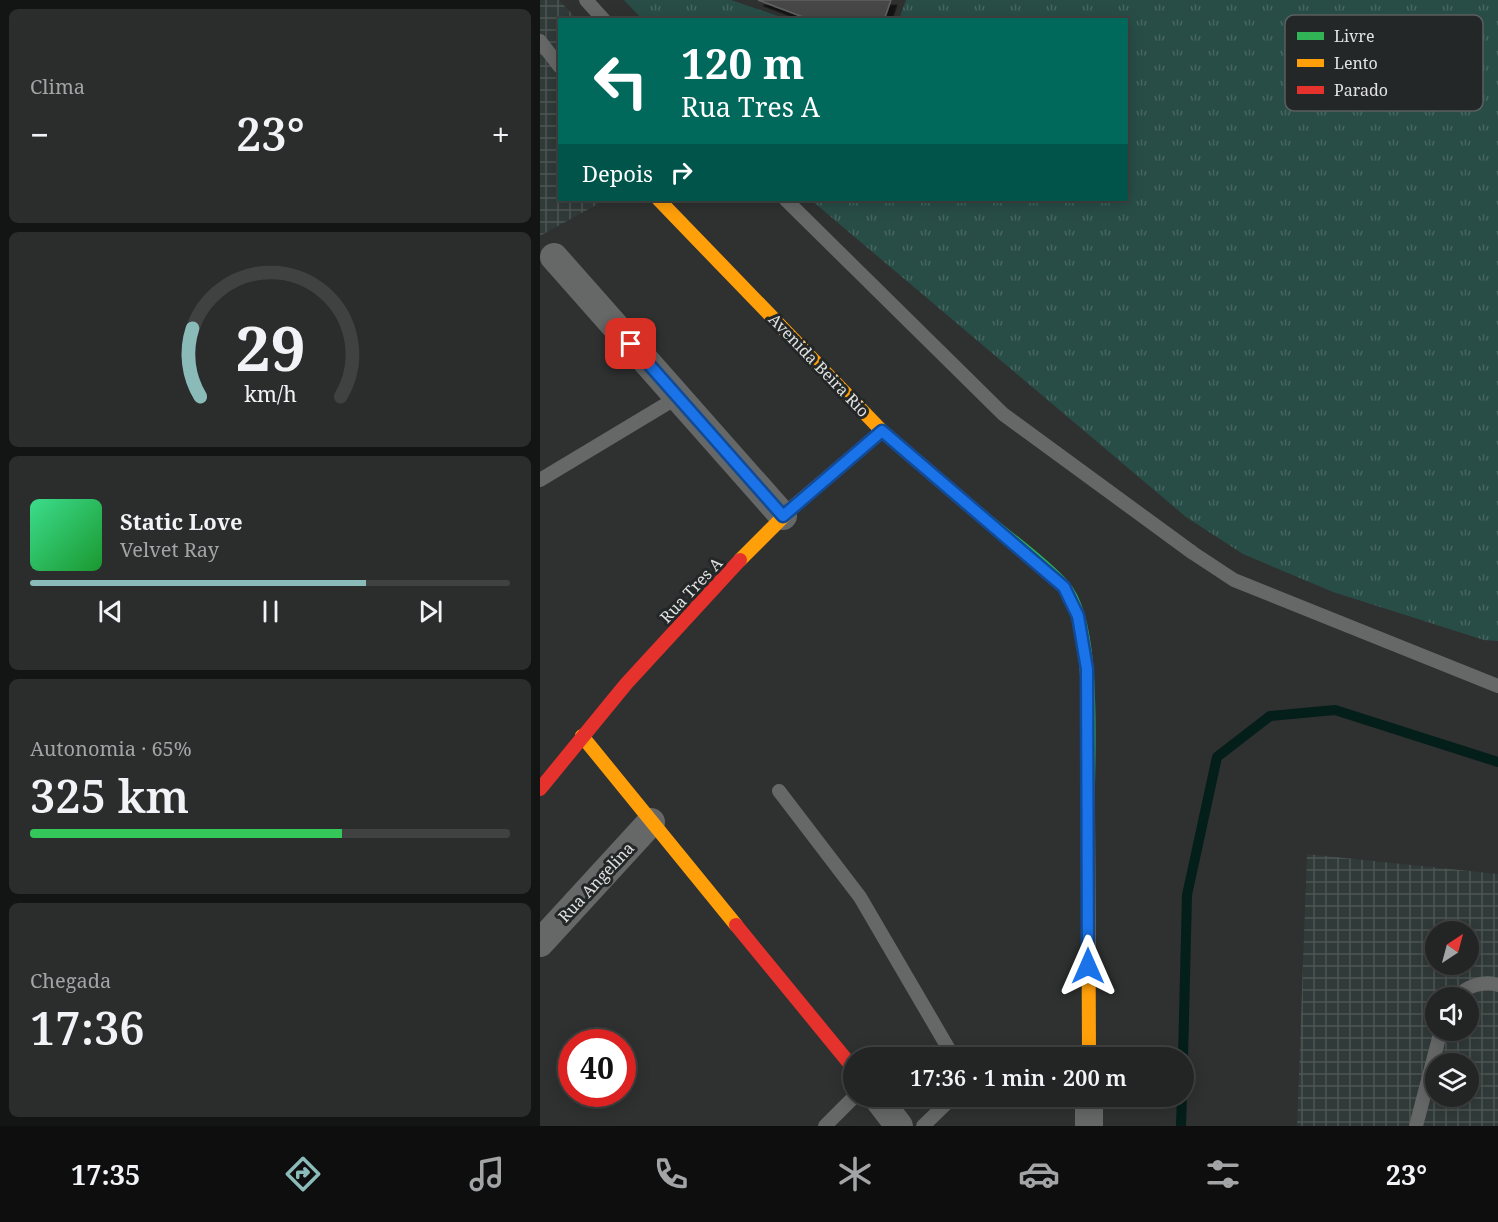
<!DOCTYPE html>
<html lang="pt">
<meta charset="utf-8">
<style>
:root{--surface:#232424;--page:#2b2c2c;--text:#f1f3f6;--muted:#a3a4a6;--line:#404141;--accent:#8bbbb9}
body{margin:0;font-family:"Noto Serif",serif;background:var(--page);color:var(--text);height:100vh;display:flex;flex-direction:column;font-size:22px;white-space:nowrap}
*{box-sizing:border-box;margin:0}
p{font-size:20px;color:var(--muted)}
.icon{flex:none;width:33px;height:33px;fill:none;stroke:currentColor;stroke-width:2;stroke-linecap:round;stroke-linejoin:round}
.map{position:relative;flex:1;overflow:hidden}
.drawer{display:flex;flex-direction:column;gap:9px;padding:9px;background:#131414;width:540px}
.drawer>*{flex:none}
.banner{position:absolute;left:18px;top:18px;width:570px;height:183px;border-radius:0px;box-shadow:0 3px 15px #0003,0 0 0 2px var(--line);background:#00695c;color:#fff;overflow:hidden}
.needle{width:39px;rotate:36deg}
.buttons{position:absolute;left:885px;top:921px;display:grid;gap:12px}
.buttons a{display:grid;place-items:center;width:54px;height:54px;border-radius:50%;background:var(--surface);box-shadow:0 3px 15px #0003,0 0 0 2px var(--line);font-size:30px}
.speed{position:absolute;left:18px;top:1029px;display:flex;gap:12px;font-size:30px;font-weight:700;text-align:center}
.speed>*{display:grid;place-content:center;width:78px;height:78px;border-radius:50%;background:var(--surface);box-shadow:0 3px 15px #0003,0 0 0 2px var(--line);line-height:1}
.speed .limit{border:9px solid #d22;background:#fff;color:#111}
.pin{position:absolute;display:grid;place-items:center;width:51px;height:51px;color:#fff;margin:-26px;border-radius:12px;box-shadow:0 3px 9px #0006}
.me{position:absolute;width:66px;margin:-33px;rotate:0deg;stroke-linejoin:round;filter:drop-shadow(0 0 4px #0008)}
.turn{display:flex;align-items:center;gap:21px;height:126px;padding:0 24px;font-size:27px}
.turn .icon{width:78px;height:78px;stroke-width:2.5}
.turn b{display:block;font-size:42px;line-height:51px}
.then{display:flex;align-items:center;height:57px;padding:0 24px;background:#0003;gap:12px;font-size:22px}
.big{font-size:45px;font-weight:600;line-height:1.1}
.drawer .tile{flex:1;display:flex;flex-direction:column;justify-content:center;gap:9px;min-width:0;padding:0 21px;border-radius:9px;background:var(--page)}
.drawer .dial{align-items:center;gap:0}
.dial svg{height:156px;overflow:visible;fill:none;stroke:var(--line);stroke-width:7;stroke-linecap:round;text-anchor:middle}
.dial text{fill:var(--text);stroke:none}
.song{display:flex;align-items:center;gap:18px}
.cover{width:72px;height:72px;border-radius:9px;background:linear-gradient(135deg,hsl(150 70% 55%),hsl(130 70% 35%))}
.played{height:6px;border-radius:3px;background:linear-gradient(90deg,var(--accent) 70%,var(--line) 70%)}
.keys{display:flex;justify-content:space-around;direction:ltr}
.heat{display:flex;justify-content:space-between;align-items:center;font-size:33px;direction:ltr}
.charge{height:9px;border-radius:4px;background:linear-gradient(90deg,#34c759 65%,var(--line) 0)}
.trip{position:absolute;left:303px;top:1047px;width:351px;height:60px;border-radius:30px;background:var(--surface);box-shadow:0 3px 15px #0003,0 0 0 2px var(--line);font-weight:600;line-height:60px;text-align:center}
.tabs{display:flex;height:96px;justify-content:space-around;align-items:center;background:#0e0e0e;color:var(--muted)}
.tabs .icon{width:42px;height:42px}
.tabs .active{color:var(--accent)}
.tabs b{font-size:27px;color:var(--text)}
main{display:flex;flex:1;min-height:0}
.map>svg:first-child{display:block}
.industrial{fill:url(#industrial-grid);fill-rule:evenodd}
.grass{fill:url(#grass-tufts)}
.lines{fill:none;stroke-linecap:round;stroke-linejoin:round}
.stream{stroke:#041e1a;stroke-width:10}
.building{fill:#474747;stroke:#626263;stroke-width:1.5;filter:url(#shadow)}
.lane{stroke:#666767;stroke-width:14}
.street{stroke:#666767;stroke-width:28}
.fast{stroke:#30b455;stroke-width:14}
.slow{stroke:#ff9f0a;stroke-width:14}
.jam{stroke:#e5322d;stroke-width:14}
.route-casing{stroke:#114b97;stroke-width:15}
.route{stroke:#1a73e8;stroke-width:10}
.labels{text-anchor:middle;stroke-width:6;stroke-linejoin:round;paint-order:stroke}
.street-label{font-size:16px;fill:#e0e3e2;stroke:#242727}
.key{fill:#242727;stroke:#5c5f5f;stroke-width:1.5}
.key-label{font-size:16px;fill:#e0e3e2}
</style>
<main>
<section class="drawer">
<div class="tile"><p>Clima</p>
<div class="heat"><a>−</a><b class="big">23°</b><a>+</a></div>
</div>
<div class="tile dial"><svg viewBox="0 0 100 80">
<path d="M14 69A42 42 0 1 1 86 69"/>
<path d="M14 69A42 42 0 0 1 10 34" stroke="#8bbbb9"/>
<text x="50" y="56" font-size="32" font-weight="700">29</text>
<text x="50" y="72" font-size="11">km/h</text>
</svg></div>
<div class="tile">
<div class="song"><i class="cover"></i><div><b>Static Love</b><p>Velvet Ray</p></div></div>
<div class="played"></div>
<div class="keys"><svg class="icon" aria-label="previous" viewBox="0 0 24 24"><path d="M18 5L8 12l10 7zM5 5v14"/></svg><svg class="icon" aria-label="pause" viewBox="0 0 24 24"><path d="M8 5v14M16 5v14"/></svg><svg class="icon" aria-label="next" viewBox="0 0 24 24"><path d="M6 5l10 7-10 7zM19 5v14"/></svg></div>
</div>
<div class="tile"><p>Autonomia · 65%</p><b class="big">325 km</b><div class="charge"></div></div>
<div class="tile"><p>Chegada</p><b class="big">17:36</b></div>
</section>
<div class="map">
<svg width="958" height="1126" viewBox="0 0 958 1126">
<defs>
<pattern id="industrial-grid" width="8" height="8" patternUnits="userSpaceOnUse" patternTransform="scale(1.5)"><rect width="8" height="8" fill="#303a38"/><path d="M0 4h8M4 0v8" fill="none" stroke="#4e5654"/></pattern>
<pattern id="grass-tufts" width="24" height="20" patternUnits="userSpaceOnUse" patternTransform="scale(1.5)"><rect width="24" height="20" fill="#284d47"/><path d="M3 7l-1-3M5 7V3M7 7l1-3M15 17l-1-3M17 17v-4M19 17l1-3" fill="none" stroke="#476661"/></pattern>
<filter id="shadow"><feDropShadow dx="5.5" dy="5.5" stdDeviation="0" flood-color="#0009"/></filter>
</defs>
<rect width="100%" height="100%" fill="#2f3030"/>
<path class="industrial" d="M 0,0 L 19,0 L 37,19 L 20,20 L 20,200 L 65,200 L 0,236 Z
M 767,854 L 958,874 L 958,1126 L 757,1126 ZM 896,932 L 928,932 L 928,964 L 896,964 ZM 896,998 L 928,998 L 928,1030 L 896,1030 ZM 896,1064 L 928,1064 L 928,1096 L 896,1096 Z"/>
<path class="grass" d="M 84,0 L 191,0 L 247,19 L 102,19 Z
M 366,0 L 958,0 L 958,641 L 944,640 L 793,592 L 703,554 L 646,517 L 271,200 L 586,200 L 586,20 L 359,19 Z"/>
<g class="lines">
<path class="stream" d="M 643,1058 L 647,895 L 677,757 L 730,716 L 795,710 L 958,762
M 641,1126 L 642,1096"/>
</g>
<path class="building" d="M 218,0 L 351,0 L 344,20 L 271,20 Z"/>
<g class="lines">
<path class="lane" d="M 46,0 L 64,20
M 0,41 L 20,67
M 246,200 L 463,414 L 653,553 L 694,580 L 958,686
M 0,480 L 138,397
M 239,791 L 320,897 L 414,1058
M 916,998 C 926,986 944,980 958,985
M 285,1126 L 315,1096
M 383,1126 L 414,1096
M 876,1126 L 901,1030"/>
<path class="street" d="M 14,257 L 243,516
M 0,943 L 111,822
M 336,1096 L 359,1126
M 549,1096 L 549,1126"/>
<path class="fast" d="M 439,514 C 465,537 500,560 523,586 C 557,624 547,754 548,806"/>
<path class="slow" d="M 119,200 L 342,431 L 439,514
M 200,560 L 254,506 L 342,431
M 42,736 L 196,925
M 548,806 L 549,1058"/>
<path class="jam" d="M 0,789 L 86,684 L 200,560
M 196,925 L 314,1069"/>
</g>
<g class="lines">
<defs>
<path id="route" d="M 91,344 L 243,516 L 342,431 L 524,587 L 538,616 L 547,669 L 548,966"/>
</defs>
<use href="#route" class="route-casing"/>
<use href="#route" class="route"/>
</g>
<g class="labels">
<g class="street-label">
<text transform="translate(279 365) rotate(46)" y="6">Avenida Beira Rio</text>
<text transform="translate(151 590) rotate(-47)" y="6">Rua Tres A</text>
<text transform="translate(56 882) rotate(-47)" y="6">Rua Angelina</text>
</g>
</g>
<rect x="745" y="15" width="198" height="96" rx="9" class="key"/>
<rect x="757" y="32" width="27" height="8" fill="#30b455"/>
<rect x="757" y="59" width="27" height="8" fill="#ff9f0a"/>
<rect x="757" y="86" width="27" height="8" fill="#e5322d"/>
<g class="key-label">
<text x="794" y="42">Livre</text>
<text x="794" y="69">Lento</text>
<text x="794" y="96">Parado</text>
</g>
</svg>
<div class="buttons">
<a><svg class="needle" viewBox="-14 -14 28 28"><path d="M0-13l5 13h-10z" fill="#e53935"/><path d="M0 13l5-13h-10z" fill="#a3a4a6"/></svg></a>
<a><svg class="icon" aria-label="sound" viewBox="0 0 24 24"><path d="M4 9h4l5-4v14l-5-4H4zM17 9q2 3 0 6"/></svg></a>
<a><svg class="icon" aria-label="layers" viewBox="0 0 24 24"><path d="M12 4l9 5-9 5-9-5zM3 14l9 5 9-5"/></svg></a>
</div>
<div class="speed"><div class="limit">40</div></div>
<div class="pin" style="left:91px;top:344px;background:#d93025"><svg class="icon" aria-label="arrive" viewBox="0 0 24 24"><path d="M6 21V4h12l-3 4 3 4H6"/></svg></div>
<svg class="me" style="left:548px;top:966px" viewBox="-20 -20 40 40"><path d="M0-17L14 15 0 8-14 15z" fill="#1a73e8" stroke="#fff" stroke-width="4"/></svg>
<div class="trip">17:36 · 1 min · 200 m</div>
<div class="banner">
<div class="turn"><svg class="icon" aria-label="left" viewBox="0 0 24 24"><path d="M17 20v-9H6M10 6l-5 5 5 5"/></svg><div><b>120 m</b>Rua Tres A</div></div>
<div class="then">Depois<svg class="icon" aria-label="right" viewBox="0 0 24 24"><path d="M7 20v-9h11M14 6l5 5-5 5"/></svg></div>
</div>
</div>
</main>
<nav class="tabs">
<b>17:35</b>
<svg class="icon active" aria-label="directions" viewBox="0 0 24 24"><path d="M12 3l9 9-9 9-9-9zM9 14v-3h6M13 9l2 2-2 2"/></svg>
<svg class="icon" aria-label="music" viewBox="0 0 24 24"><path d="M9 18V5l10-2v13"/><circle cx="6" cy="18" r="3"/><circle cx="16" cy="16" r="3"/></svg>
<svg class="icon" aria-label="phone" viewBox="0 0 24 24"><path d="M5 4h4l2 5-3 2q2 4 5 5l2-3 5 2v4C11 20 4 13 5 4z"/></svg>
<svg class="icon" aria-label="climate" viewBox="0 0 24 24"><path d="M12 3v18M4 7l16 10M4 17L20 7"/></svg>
<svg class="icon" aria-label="car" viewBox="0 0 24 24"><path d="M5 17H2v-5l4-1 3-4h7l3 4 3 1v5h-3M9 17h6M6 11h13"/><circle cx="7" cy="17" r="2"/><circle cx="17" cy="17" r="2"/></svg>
<svg class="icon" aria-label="filters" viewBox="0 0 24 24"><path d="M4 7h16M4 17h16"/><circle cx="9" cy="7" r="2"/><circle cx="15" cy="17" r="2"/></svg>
<b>23°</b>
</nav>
